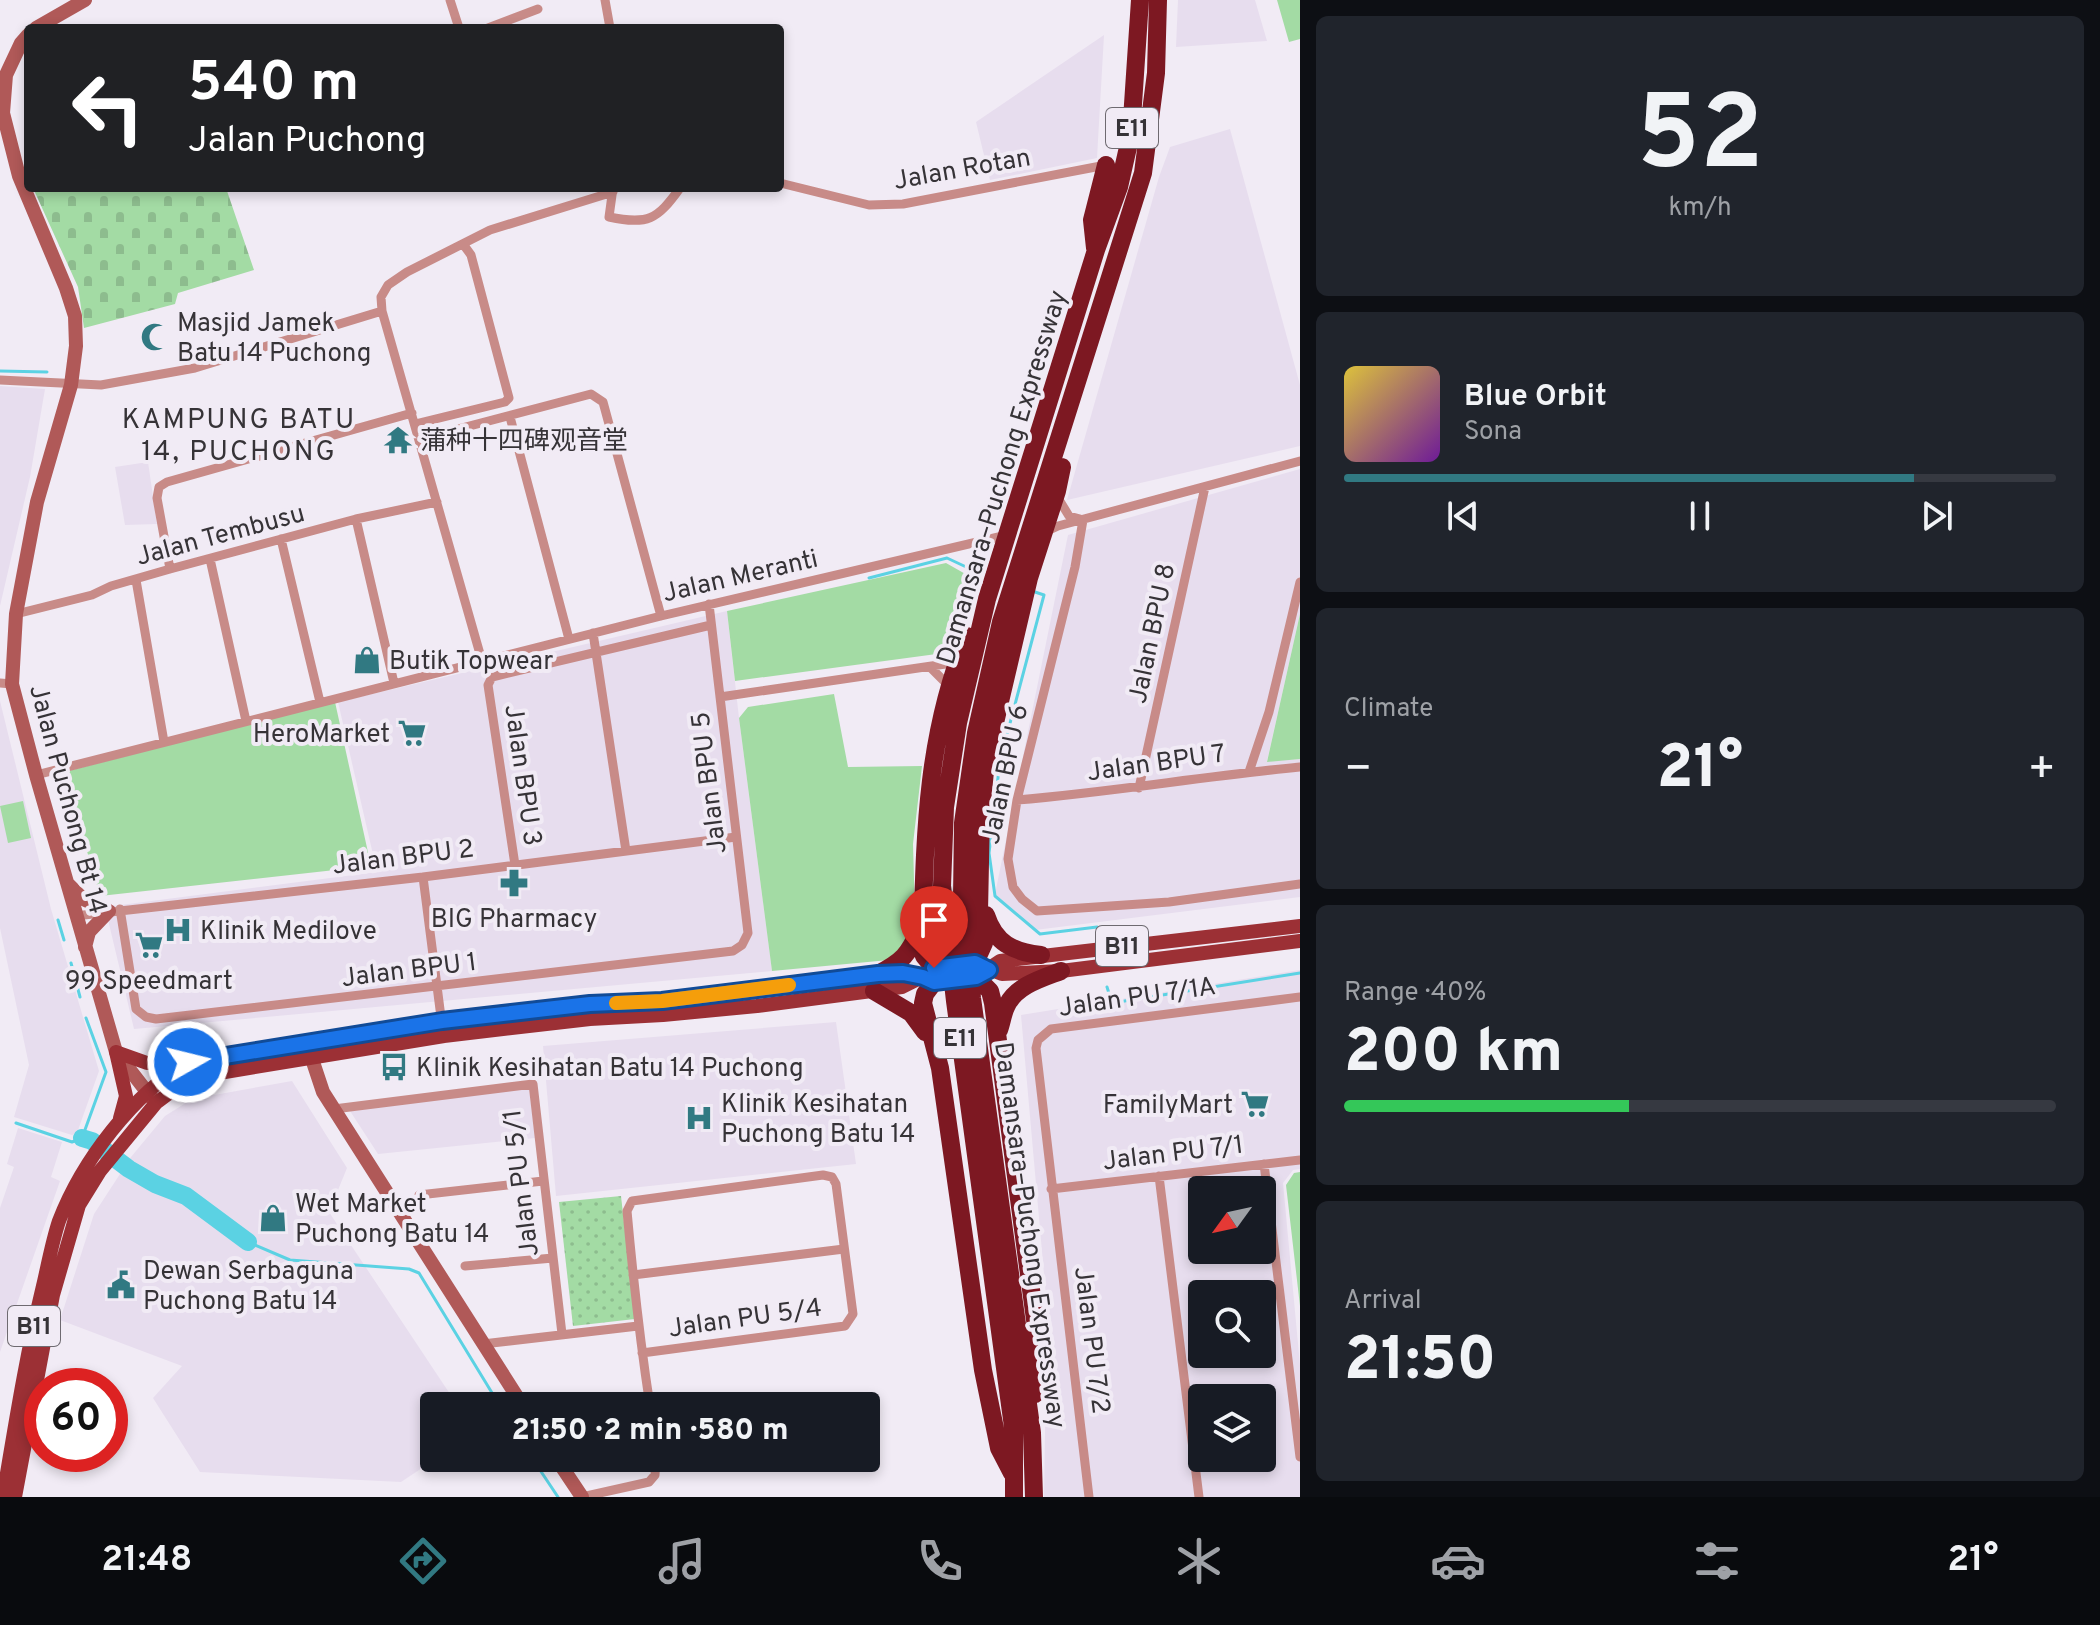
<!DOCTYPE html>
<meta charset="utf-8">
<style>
:root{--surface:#171b24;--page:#20242c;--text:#f1f3f6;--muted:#9ea1a6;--line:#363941;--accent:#317982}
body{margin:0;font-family:Overpass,"Noto Sans SC",sans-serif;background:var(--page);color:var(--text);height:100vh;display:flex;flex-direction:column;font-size:30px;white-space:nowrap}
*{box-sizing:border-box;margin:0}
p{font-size:26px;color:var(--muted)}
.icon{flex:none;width:44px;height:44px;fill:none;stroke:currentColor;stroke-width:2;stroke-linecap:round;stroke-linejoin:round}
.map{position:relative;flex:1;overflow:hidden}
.sheet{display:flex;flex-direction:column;gap:16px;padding:16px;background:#0d0f14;width:800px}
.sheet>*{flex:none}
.guide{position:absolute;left:24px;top:24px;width:760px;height:168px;border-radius:8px;box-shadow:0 4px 12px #0003;background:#202124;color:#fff;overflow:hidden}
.needle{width:52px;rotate:237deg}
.buttons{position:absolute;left:1188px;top:1176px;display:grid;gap:16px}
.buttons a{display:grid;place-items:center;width:88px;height:88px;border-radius:8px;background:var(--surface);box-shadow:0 4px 12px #0003;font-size:40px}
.speed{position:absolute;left:24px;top:1368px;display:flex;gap:16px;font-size:40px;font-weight:700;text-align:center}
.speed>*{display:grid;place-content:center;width:104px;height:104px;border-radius:50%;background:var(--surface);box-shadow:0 4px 12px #0003;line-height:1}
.speed .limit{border:12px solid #d22;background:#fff;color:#111}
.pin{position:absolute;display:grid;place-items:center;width:68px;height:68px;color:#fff;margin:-82px -34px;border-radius:50% 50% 50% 0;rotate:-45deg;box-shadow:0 0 8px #0007}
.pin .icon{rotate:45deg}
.me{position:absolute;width:88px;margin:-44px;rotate:82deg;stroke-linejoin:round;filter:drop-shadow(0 0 6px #0008)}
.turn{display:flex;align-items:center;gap:28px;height:168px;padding:0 32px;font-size:36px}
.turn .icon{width:104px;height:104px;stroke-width:2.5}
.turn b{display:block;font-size:56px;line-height:68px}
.big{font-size:60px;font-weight:800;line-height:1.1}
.sheet .tile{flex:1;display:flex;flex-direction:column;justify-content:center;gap:12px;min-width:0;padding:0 28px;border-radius:12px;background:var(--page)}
.sheet .dial{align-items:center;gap:0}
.dial b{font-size:104px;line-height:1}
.song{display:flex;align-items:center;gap:24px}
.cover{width:96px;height:96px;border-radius:12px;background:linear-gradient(135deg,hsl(50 70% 55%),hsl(280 70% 35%))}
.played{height:8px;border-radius:4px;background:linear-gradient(90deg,var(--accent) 80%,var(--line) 80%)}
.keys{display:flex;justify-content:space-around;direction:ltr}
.heat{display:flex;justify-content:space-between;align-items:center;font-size:44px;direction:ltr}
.charge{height:12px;border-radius:6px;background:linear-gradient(90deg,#34c759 40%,var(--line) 0)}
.trip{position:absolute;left:420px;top:1392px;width:460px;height:80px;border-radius:8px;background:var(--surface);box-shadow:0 4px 12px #0003;font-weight:800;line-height:80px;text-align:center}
.menu{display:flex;height:128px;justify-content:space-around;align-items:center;background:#090b0e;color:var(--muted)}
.menu .icon{width:56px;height:56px}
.menu .current{color:var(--accent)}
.menu b{font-size:36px;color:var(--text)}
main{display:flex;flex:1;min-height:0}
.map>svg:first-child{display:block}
.built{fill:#e7ddee;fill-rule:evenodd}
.grass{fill:#a3dba4}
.cemetery{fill:url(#cemetery-stones)}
.park{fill:url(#park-dots)}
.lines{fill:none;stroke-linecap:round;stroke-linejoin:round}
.stream{stroke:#5bd2e3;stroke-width:3}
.river{stroke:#5bd2e3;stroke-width:18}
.street{stroke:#c88b88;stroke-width:9}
.secondary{stroke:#b05958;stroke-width:14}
.primary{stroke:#9c3035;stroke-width:14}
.highway{stroke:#7d1822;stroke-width:18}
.primary-bridge{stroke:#9c3035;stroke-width:14}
.route-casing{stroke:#114b97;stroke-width:20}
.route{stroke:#1a73e8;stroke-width:14}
.slow{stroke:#f59e0b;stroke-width:14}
.labels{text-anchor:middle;stroke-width:8;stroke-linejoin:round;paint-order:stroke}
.shield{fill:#f1ebf5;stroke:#6e6a70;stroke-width:2}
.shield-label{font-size:24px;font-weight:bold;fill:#363337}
.street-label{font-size:26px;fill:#363337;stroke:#f1ebf5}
.poi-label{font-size:26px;fill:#363337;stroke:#f1ebf5;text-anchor:start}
.neighbourhood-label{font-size:28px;letter-spacing:2px;fill:#363337;stroke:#f1ebf5}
</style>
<main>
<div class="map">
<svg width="1300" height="1497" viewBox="0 0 1300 1497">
<defs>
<pattern id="cemetery-stones" width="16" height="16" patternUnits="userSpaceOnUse" patternTransform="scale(2)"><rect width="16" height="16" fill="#a3dba4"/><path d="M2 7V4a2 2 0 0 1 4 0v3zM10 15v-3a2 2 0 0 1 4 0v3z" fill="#8dbc8e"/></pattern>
<pattern id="park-dots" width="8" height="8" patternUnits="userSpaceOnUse" patternTransform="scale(2)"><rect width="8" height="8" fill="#a3dba4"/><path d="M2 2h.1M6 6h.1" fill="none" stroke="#8dbc8e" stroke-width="1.8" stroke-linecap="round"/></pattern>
</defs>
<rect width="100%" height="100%" fill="#f1ebf5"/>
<path class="built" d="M 1178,0 L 1255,0 L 1267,41 L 1176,47 Z
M 1104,35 L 1097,158 L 990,180 L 976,122 Z
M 1230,129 L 1300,385 L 1300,446 L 1067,500 L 1159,177 L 1170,147 Z
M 0,386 L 45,389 L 30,477 L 0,606 Z
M 148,462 L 157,524 L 125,525 L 115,467 Z
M 1300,469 L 1300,614 L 1267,761 L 1300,759 L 1300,897 L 1035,930 L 995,894 L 1068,535 Z
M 727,611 L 739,718 L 772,971 L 134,1029 L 105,907 L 377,872 L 338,702 Z
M 0,701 L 51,909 L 99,1071 L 77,1133 L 72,1135 L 14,1117 L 29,1065 L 0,928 Z
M 1300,970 L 1300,1169 L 1293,1170 L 1283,1183 L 1300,1365 L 1300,1497 L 1044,1497 L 1047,1308 L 1021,1015 ZM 1202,1190 L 1262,1190 L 1262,1250 L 1202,1250 ZM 1202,1294 L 1262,1294 L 1262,1354 L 1202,1354 ZM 1202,1398 L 1262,1398 L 1262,1458 L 1202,1458 Z
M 836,1022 L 856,1164 L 556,1196 L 543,1046 Z
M 292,1081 L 347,1168 L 329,1212 L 458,1406 L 434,1406 L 434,1458 L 437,1458 L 401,1482 L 200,1472 L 153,1398 L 182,1366 L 60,1320 L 94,1214 L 131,1157 L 165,1116 L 192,1099 Z
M 529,1088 L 535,1138 L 378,1154 L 350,1111 Z
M 18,1128 L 62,1142 L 51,1177 L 60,1181 L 0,1352 L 0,1208 L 14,1167 L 7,1164 Z"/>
<path class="grass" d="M 1277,0 L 1300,0 L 1300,39 L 1289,42 Z
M 946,563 L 969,576 L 951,644 L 944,653 L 735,681 L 727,611 Z
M 1300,614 L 1300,759 L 1267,762 Z
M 834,694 L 848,767 L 922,766 L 913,844 L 915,915 L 910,937 L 889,960 L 772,971 L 739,718 L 748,707 Z
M 335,702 L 371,866 L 100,896 L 64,772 Z
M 23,801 L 31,838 L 8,843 L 0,806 Z
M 1300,1172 L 1300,1306 L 1286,1185 L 1294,1173 Z"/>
<path class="cemetery" d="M 33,188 L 226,188 L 254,270 L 178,293 L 175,304 L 84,328 L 78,287 Z"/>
<path class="park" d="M 621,1196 L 635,1319 L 573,1326 L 559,1202 Z"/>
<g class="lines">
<path class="stream" d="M 0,371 L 47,372
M 869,578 L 947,558 L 979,573
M 1035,592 L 1044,595 L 1000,761 L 989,853 L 995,896 L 1040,934 L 1097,927
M 58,920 L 64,940
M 71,963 L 80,997
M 1107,987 L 1112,1003 L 1300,973
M 16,1123 L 72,1142 L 82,1138 L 106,1072 L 86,1018
M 248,1242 L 290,1260 L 409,1269 L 419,1273 L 500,1406
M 532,1458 L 558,1497"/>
<path class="river" d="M 82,1138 L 92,1141 L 129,1169 L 155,1184 L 186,1196 L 248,1242"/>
<path class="street" d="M 450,0 L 459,28
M 605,0 L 610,28
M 488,28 L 538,9
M 780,183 L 869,205 L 903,204 L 1106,165
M 613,188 L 609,217 C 648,225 657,220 680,188
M 0,380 L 101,385 L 195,368 L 382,311
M 510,417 L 569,639
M 415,424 L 505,402 L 509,398 L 471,255 L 463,244
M 420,439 L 591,394 L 603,402 L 661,616
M 1058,498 L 1069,516 L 1080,519
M 356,519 L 394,683
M 1083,520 L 1075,567 L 1017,800 L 1008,859 L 1013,887 L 1022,899 L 1037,911 L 1169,902 L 1300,884
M 1045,532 L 1058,526 L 1300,461
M 281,539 L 320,702
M 210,559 L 246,721
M 170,569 L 157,498 L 159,487 L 167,482 L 412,413
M 136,580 L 164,742
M 16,614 L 92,595 L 111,586 L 170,569 L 356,519 L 437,502
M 593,633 L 626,851
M 482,661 L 382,311 L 381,297 L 388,285 L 407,272 L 490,230 L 613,192
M 930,667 L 950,687
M 0,683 L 12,684
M 720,697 L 959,662
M 1249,772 L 1269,712 L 1300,582
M 36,775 L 661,616 L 1007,535
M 1139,788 L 1205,487
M 1017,800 C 1112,792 1205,776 1300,767
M 515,865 L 488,685 L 492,677 L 711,625
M 423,877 L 442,1025
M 120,909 L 136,1009 L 146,1017 L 156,1019 L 733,951 L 742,945 L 748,933 L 709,604
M 75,916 L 423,877 L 736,837
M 334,1109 L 533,1084 L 562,1334
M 1264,1164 L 1300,1457
M 1159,1176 L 1199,1497
M 1051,1189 L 1300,1160
M 419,1195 L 543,1181
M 465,1266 L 553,1258
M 633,1275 L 844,1249
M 483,1344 L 638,1326
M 642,1353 L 845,1326 L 853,1314 L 836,1184 L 832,1177 L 823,1175 L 632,1201 L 627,1211 C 633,1277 640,1341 650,1406
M 582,1497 L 649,1482 L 655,1475 L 656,1458
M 1089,1497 L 1036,1048 L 1038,1040 L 1051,1029 L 1300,997"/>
<path class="secondary" d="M 36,28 L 85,0
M 28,35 L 21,43 L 6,75 L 3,113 L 19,176 L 66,288 L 75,316 L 76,346 L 71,385 L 37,502 L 16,614 L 12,684 L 36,775 L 116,1052 L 154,1101
M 68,884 L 83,899 L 109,911 L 89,932 L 85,947
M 312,1059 L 323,1092 L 523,1406
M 556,1458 L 582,1497"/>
<path class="primary" d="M 984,967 L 1002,974 L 1061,971 L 1300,941
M 976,977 L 1000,961 L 1300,926
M 116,1052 L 126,1096 L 120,1118
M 116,1052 L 147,1063 L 185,1062
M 3,1497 C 15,1426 26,1356 43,1286 C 48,1265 52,1242 59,1221 C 82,1161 133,1094 188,1062 L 442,1021 L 590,1004 L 662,1001 L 878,974 C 897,973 916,973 934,982
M 15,1497 L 53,1295 L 79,1205 L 100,1171 L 156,1103 L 184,1082 L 213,1074 L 444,1036 L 590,1019 L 663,1015 L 757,1006 L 902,987 L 924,976"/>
<path class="highway" d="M 1095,248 L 1092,220 L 1106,165
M 986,915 C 995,943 1013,952 1041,955
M 975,963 L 984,943 L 979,912 L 981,812 L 986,761 L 1029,578 L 1057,491 L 1062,467
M 934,968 L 924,956 L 922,950 C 925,839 925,740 967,636
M 878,974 C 903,961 908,955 920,929
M 976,977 L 990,991 L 993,1003 L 1036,1327 L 1035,1394
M 934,982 L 925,994 L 923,1003 L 940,1068 L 983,1370 L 999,1448 L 1012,1473
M 874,991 L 911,1013 L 925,1032
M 999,1030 C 1002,1022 1003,1012 1007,1005 C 1017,985 1043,978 1061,971
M 1014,1497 L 1014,1434 L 955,1001 L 942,886 L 945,807 L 958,723 L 987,599 L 1096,250 L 1119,187 L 1131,134 L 1140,0
M 1034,1497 L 1032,1433 L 972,998 L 962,897 L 963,823 L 976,733 L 1001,622 L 1143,173 L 1156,73 L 1158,0"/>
<path class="primary-bridge" d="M 934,968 L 975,963
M 934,982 L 976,977"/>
</g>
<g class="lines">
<defs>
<path id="route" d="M 188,1062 L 442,1021 L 590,1004 L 662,1001 L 878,974 L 903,973 L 923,977 L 934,982 L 976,977 L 989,970 L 975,963 L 934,968"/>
</defs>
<use href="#route" class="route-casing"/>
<use href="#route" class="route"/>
<path class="slow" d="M 616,1003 L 662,1001 L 789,985"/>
</g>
<defs>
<symbol id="mosque-bare" viewBox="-9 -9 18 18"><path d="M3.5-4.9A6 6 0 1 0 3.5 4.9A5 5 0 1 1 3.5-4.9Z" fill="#317982" stroke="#f1ebf5" stroke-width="2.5" paint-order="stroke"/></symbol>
<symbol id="temple-bare" viewBox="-9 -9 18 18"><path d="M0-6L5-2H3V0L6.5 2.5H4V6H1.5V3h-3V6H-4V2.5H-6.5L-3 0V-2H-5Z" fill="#317982" stroke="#f1ebf5" stroke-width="2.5" paint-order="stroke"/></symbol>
<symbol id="shop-bare" viewBox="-9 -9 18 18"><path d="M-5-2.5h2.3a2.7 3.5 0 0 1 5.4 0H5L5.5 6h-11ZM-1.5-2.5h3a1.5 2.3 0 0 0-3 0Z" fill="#317982" stroke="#f1ebf5" stroke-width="2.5" paint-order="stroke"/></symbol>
<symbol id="supermarket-bare" viewBox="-9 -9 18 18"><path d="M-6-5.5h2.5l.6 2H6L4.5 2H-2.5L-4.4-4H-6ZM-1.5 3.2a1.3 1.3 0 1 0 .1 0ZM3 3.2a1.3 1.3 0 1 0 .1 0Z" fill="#317982" stroke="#f1ebf5" stroke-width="2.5" paint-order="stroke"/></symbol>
<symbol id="pharmacy-bare" viewBox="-9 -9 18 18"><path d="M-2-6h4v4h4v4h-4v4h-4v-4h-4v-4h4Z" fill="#317982" stroke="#f1ebf5" stroke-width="2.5" paint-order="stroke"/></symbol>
<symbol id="hospital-bare" viewBox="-9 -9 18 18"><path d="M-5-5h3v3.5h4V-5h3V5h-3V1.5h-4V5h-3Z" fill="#317982" stroke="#f1ebf5" stroke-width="2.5" paint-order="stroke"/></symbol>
<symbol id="bus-bare" viewBox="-9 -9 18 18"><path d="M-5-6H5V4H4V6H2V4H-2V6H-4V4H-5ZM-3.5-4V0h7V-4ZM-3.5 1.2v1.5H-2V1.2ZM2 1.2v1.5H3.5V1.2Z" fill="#317982" stroke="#f1ebf5" stroke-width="2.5" paint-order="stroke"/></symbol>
<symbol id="civic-bare" viewBox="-9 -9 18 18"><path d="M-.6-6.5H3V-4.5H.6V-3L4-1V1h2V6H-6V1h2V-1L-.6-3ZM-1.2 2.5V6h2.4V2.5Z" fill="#317982" stroke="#f1ebf5" stroke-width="2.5" paint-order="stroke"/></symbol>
</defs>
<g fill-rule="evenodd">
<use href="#mosque-bare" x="135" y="317" width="40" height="40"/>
<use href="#temple-bare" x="378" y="420" width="40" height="40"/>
<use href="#shop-bare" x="347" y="640" width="40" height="40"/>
<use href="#supermarket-bare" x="392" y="713" width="40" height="40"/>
<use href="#pharmacy-bare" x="494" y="863" width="40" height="40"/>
<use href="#hospital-bare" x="158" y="910" width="40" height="40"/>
<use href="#supermarket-bare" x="129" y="925" width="40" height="40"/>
<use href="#bus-bare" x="374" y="1047" width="40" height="40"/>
<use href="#supermarket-bare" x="1235" y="1084" width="40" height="40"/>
<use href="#hospital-bare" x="679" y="1098" width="40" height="40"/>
<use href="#shop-bare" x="253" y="1198" width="40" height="40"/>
<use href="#civic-bare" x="101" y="1265" width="40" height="40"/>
</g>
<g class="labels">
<g class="shield">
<rect x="1106" y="108" width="52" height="40" rx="6"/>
<rect x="1096" y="926" width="52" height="40" rx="6"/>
<rect x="934" y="1018" width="52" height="40" rx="6"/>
<rect x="8" y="1306" width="52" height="40" rx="6"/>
</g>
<g class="shield-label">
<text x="1132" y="136">E11</text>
<text x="1122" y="954">B11</text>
<text x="960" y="1046">E11</text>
<text x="34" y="1334">B11</text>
</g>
<g class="street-label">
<text transform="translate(962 168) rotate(-10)" y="9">Jalan Rotan</text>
<text transform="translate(1001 477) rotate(-73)" y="9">Damansara–Puchong Expressway</text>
<text transform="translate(220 534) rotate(-15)" y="9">Jalan Tembusu</text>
<text transform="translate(740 575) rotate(-13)" y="9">Jalan Meranti</text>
<text transform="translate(1151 633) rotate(-78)" y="9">Jalan BPU 8</text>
<text transform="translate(1156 762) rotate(-8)" y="9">Jalan BPU 7</text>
<text transform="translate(1004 774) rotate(-78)" y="9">Jalan BPU 6</text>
<text transform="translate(524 775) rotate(82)" y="9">Jalan BPU 3</text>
<text transform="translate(708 783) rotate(-97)" y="9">Jalan BPU 5</text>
<text transform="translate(69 799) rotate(75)" y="9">Jalan Puchong Bt 14</text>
<text transform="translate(403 856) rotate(-7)" y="9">Jalan BPU 2</text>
<text transform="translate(409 969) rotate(-7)" y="9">Jalan BPU 1</text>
<text transform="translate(1137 996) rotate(-8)" y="9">Jalan PU 7/1A</text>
<text transform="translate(1173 1152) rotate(-7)" y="9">Jalan PU 7/1</text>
<text transform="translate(520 1183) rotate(-97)" y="9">Jalan PU 5/1</text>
<text transform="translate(1031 1235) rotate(82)" y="9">Damansara–Puchong Expressway</text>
<text transform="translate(745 1317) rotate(-8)" y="9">Jalan PU 5/4</text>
<text transform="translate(1093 1340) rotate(83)" y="9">Jalan PU 7/2</text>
</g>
<g class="poi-label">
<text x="177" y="331">Masjid Jamek<tspan x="177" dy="30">Batu 14 Puchong</tspan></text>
<text x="420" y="449">蒲种十四碑观音堂</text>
<text x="389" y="669">Butik Topwear</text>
<text x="390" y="742" text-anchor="end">HeroMarket</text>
<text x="514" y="927" text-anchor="middle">BIG Pharmacy</text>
<text x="200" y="939">Klinik Medilove</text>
<text x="149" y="989" text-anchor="middle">99 Speedmart</text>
<text x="416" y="1076">Klinik Kesihatan Batu 14 Puchong</text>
<text x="721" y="1112">Klinik Kesihatan<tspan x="721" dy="30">Puchong Batu 14</tspan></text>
<text x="1233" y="1113" text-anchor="end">FamilyMart</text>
<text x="295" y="1212">Wet Market<tspan x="295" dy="30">Puchong Batu 14</tspan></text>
<text x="143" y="1279">Dewan Serbaguna<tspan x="143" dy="30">Puchong Batu 14</tspan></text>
</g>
<g class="neighbourhood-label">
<text x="239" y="428">KAMPUNG BATU<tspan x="239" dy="32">14, PUCHONG</tspan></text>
</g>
</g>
</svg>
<div class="buttons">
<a><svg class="needle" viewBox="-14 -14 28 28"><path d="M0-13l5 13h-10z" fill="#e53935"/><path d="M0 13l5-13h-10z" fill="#9ea1a6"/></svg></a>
<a><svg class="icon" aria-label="search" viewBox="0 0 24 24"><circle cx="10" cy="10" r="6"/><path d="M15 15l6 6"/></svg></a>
<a><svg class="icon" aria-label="layers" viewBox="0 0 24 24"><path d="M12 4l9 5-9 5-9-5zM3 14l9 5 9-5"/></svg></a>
</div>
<div class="speed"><div class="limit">60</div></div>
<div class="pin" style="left:934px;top:968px;background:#d93025"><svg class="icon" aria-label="arrive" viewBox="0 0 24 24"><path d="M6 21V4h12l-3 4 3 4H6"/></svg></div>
<svg class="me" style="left:188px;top:1062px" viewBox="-20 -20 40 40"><circle r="17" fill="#1a73e8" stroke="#fff" stroke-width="3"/><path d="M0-11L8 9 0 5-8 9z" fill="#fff"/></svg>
<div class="trip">21:50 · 2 min · 580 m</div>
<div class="guide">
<div class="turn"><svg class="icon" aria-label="left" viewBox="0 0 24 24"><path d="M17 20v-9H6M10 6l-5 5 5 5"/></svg><div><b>540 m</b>Jalan Puchong</div></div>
</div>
</div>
<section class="sheet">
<div class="tile dial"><b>52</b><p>km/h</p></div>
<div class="tile">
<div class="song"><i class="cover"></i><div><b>Blue Orbit</b><p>Sona</p></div></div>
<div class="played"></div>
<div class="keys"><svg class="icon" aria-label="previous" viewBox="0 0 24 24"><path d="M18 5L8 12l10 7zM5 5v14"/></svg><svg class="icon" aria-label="pause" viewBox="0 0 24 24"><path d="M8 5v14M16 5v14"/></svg><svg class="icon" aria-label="next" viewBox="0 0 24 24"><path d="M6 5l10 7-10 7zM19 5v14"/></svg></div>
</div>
<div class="tile"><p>Climate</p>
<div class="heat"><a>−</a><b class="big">21°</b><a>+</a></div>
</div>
<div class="tile"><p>Range · 40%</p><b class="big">200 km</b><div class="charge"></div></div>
<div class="tile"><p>Arrival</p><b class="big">21:50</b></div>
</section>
</main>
<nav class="menu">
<b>21:48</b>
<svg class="icon current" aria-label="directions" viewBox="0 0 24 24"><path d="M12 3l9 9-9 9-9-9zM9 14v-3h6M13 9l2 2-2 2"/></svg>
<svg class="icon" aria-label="music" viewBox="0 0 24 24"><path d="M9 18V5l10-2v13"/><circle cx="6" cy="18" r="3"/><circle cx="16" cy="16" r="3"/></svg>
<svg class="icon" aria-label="phone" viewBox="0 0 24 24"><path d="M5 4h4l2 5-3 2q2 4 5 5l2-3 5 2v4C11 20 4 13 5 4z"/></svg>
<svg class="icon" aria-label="climate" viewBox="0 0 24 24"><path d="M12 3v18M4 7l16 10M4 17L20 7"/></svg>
<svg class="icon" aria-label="car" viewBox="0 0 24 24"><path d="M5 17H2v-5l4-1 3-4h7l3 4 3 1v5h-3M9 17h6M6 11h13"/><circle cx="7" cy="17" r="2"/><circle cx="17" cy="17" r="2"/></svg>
<svg class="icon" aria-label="filters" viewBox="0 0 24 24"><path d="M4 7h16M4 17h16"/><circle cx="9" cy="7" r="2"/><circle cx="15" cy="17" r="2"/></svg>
<b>21°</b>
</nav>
